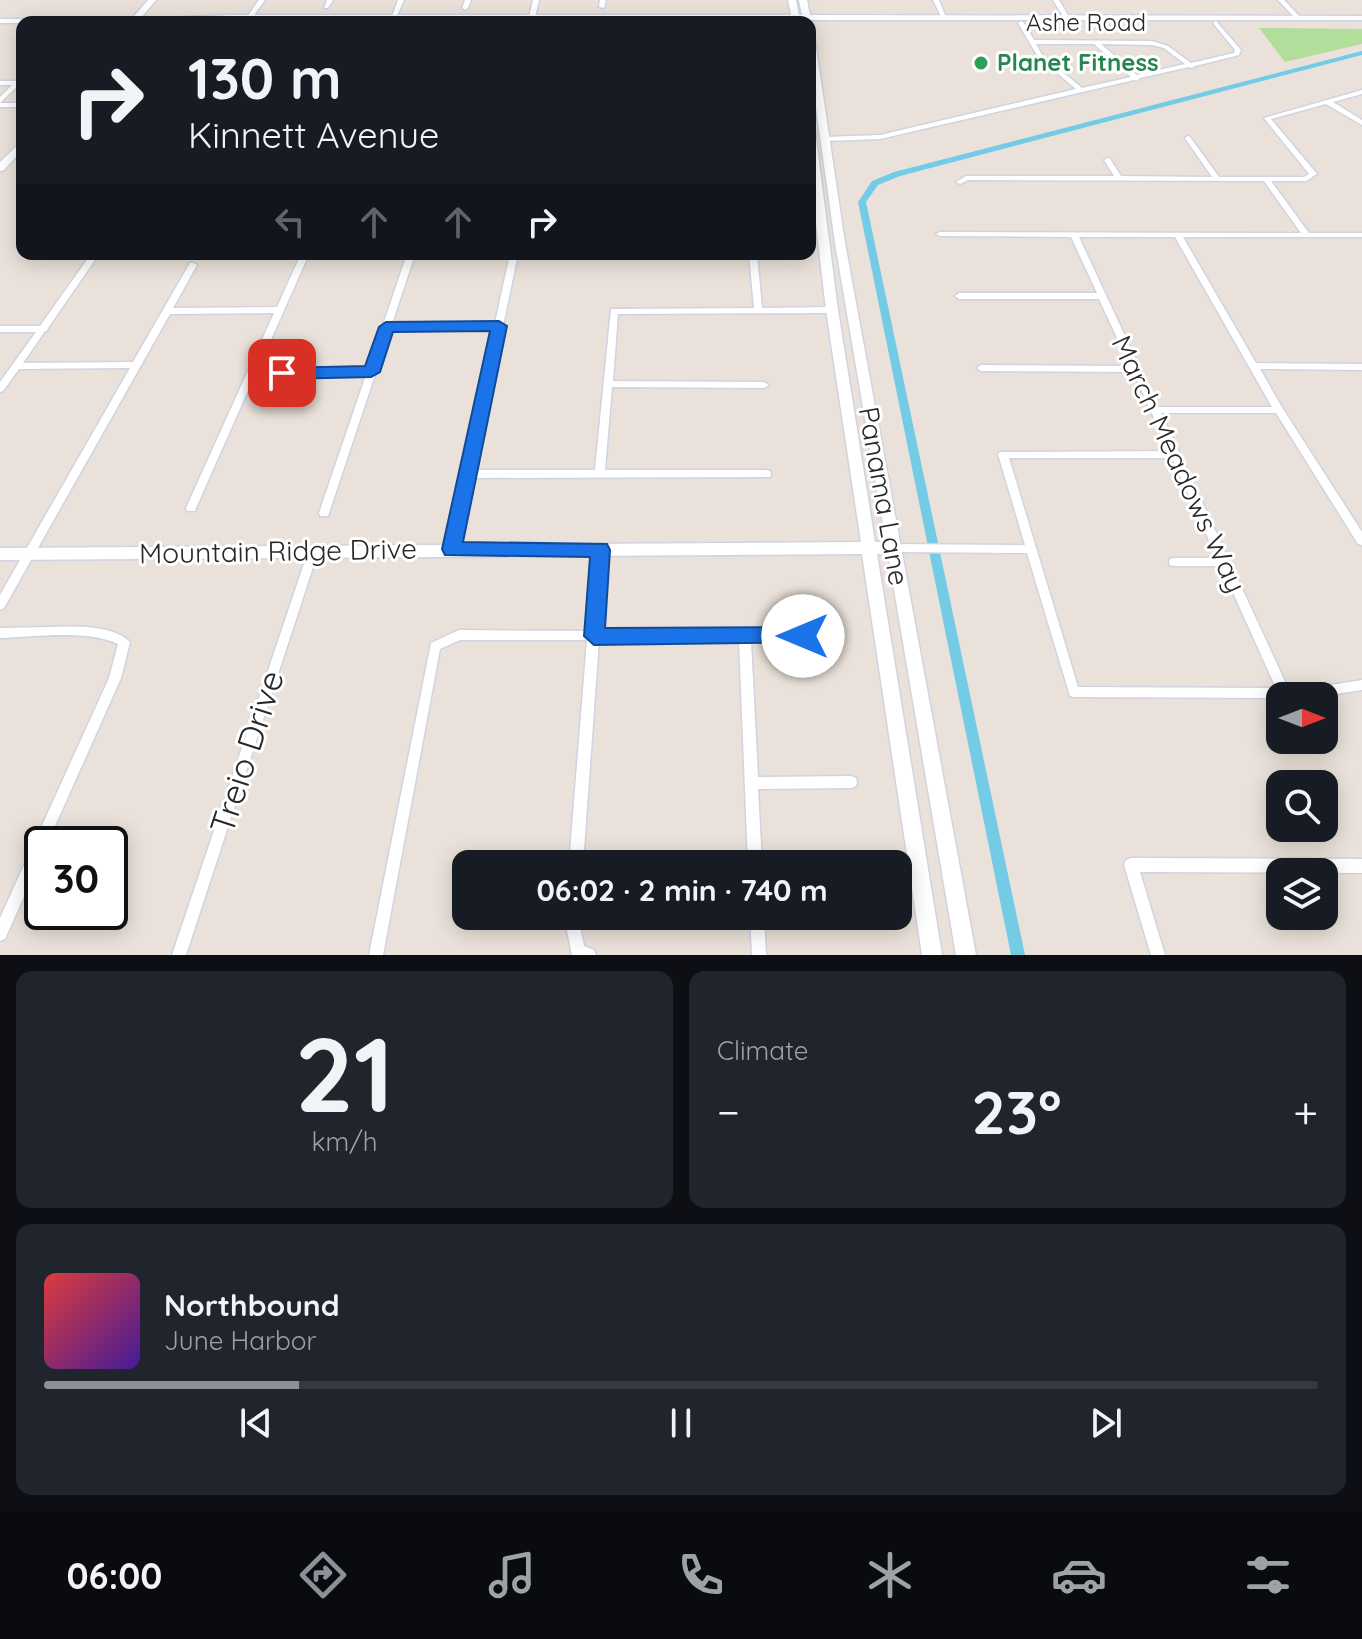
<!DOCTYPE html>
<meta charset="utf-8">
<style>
:root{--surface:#171b24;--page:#20242c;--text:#f1f3f6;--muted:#9ea1a6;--line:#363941;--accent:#8c9099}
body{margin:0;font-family:Quicksand,sans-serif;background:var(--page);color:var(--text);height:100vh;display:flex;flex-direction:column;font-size:30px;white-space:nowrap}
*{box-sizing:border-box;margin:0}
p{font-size:26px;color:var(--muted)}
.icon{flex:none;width:44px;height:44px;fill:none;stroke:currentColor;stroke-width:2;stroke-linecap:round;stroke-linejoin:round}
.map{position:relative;height:955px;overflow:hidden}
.drawer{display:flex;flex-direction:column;gap:16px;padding:16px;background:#0d0f14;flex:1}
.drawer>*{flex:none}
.hud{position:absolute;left:16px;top:16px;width:800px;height:244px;border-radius:16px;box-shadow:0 4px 20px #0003;background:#171b24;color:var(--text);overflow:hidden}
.needle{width:52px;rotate:90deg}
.fabs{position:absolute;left:1266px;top:682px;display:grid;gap:16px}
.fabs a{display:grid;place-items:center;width:72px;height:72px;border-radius:16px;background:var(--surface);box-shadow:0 4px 20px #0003;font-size:40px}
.speed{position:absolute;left:24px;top:826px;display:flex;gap:16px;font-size:40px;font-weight:700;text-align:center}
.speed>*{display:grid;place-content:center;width:104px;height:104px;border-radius:50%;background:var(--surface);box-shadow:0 4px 20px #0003;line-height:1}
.speed .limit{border:4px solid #111;border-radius:12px;background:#fff;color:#111}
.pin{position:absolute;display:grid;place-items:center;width:68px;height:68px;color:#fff;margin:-34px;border-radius:16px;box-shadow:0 4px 12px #0006}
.me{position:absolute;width:88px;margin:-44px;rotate:270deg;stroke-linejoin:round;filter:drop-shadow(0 0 6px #0008)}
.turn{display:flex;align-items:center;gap:28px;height:168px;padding:0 40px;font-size:36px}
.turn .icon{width:104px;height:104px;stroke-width:2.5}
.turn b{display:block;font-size:56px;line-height:68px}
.lanes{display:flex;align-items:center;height:76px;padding:0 40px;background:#0003;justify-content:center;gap:40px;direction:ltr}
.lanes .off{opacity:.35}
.big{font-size:60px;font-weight:700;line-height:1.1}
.drawer .card{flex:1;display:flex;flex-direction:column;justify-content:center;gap:12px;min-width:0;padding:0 28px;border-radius:16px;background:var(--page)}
.drawer .dial{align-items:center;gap:0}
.dial b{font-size:104px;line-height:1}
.song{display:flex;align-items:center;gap:24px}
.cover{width:96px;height:96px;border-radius:12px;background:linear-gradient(135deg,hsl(0 70% 55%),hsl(260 70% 35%))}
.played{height:8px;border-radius:4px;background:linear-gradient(90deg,var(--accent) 20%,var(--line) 20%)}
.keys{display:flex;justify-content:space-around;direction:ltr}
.heat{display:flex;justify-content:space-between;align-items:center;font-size:44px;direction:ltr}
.drawer .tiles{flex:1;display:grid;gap:16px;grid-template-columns:1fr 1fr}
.card:last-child{grid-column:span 2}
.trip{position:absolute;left:452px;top:850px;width:460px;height:80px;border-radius:16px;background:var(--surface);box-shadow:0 4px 20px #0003;font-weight:700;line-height:80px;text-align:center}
.tabs{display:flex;height:128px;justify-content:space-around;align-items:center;background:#090b0e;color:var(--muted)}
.tabs .icon{width:56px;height:56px}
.tabs .on{color:var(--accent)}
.tabs b{font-size:36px;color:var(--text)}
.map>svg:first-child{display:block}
.green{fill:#b3dd9a}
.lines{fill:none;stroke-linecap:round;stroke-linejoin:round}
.canal{fill:#73cbe6;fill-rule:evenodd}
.street-casing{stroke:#d0d3e0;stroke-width:3}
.secondary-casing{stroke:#d0d3e0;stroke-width:3}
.street{fill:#fff;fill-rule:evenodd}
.secondary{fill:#fff;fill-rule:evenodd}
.route{fill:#1a73e8;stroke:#114b97;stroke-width:2}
.leisure-dot{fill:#2e9e5b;stroke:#fff;stroke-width:3}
.labels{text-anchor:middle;stroke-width:6;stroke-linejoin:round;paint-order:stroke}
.far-street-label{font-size:24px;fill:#282828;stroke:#fff}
.far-leisure-label{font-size:24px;font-weight:bold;fill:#27864d;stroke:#fff;text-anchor:start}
.street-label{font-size:28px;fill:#282828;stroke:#fff}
.near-street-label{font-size:34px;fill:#282828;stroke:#fff}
</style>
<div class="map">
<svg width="1362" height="955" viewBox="0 0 1362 955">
<rect width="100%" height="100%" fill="#eae2da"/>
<path class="green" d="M 1259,28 L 1362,29 L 1362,44 L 1285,62 Z"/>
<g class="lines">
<path class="canal" d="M 1362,51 L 1362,55 L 900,176 L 878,185 L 866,202 L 1025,955 L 1011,955 L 858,202 L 872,181 L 894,172 Z"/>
<defs>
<path id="street" d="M 259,0 L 265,0 L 252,18 L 248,18 L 247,17 Z
M 327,0 L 333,0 L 328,8 L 324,8 Z
M 398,0 L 404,0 L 396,18 L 391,19 Z
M 465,0 L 471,0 L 468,8 L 465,10 L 462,8 Z
M 533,0 L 539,0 L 535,17 L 532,19 L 529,17 Z
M 600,0 L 606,0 L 604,8 L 599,7 Z
M 933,0 L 939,0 L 946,18 L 942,18 Z
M 1053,0 L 1059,0 L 1069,17 L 1068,18 L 1064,18 Z
M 1278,0 L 1284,0 L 1300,17 L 1300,19 L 1296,19 Z
M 1021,21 L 1024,23 L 1034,40 L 1152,41 L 1168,46 L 1191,63 L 1234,53 L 1235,50 L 1213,23 L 1216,21 L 1241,50 L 1239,55 L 1195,66 L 1192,68 L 1189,67 L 1140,78 L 1137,81 L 1134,80 L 880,139 L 825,141 L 822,139 L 825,137 L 880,135 L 1076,89 L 1038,57 L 1018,23 ZM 1036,44 L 1094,44 L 1131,77 L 1082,88 L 1042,55 ZM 1101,44 L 1152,45 L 1164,48 L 1185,64 L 1137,75 Z
M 22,76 L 22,82 L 0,103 L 0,97 L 12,85 L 0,85 L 0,81 L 16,81 Z
M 1362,90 L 1362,94 L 1333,102 L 1362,120 L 1362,125 L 1326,104 L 1271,119 L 1317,174 L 1306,181 L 1271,181 L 1309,233 L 1362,233 L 1362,237 L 1183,237 L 1256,363 L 1362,364 L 1362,370 L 1260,369 L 1283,409 L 1362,532 L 1362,545 L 1358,544 L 1276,413 L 1161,413 L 1288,688 L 1311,688 L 1362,680 L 1362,690 L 1324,696 L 1280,696 L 1280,698 L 1074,697 L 1070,696 L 1027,553 L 893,552 L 889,551 L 888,548 L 889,545 L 893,544 L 1025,545 L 998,454 L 1000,452 L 1169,451 L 1133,372 L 981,371 L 977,368 L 981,365 L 1130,366 L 1099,299 L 959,299 L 955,296 L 959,293 L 1097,293 L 1071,237 L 940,236 L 936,234 L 940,232 L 1301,233 L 1264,181 L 968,180 L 960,184 L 956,182 L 966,176 L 1114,176 L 1104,160 L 1108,158 L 1110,159 L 1121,176 L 1212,177 L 1185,138 L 1188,136 L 1190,137 L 1219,177 L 1304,177 L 1309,174 L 1264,118 ZM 1079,237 L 1175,237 L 1272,407 L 1158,407 ZM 1009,458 L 1172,458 L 1217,558 L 1174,558 L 1170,559 L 1169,562 L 1170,565 L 1174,566 L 1221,566 L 1276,688 L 1078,687 Z
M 0,103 L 22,103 L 22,107 L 0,107 Z
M 91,254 L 99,254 L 48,328 L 47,331 L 45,331 L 23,363 L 133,362 L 190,263 L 193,263 L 197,265 L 173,308 L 277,307 L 301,254 L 309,254 L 257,371 L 368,369 L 407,254 L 415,254 L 392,324 L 495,323 L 510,254 L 518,254 L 473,470 L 595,470 L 611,309 L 754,308 L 749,254 L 757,254 L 762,308 L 832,307 L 836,310 L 832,313 L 618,314 L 613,381 L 764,382 L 769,385 L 764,388 L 612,387 L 605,470 L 766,470 L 770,471 L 771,474 L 770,477 L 472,478 L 457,549 L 456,552 L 448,552 L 447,549 L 494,329 L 390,330 L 328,516 L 320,516 L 319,513 L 366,375 L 254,377 L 196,508 L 195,511 L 187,511 L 186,508 L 274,313 L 170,314 L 4,608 L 0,610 L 0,595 L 130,368 L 19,369 L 3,391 L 0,392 L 0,382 L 36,332 L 0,332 L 0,326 L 40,326 Z
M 314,545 L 318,546 L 319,549 L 186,955 L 172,955 L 309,549 L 310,546 Z
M 600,546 L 604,547 L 605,550 L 600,631 L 832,631 L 836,633 L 838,636 L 836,639 L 832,641 L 751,641 L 758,777 L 851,776 L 856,778 L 857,782 L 856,786 L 851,788 L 758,789 L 762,864 L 748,864 L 739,641 L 599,640 L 583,864 L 569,864 L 587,640 L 460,640 L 440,649 L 383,955 L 369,955 L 431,643 L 459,630 L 588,631 L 595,550 L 596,547 Z
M 47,627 C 71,626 113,624 130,642 L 121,678 L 47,844 L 42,844 L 42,856 L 5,939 L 0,941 L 0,918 L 109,678 L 118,644 C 86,629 35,637 0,638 L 0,628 Z
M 1131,858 L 1362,859 L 1362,873 L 1140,872 L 1165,955 L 1151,955 L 1124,865 L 1126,860 Z
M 564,916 L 578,916 L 584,946 L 594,950 L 596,955 L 572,955 Z
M 750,916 L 764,916 L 766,955 L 752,955 Z"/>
<path id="secondary" d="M 148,0 L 156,0 L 140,19 L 231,15 L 791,15 L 788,0 L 796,0 L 799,15 L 802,15 L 799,0 L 807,0 L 810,15 L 1362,16 L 1362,20 L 812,20 L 810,24 L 803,20 L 792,22 L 792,20 L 231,19 L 129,22 Z
M 0,19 L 115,20 L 119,22 L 0,23 Z
M 810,33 L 814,35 L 845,243 L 976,955 L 956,955 L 888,554 L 877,554 L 942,955 L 922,955 L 862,554 L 0,560 L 0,548 L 861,542 L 826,310 L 810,172 L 810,128 L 815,131 L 838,310 L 875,542 L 886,542 L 835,243 L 810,65 Z
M 22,141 L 22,150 L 4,170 L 0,171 L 0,162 Z"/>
</defs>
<use href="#street" class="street-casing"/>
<use href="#secondary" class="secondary-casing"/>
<use href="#street" class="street"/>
<use href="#secondary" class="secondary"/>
</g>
<path class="route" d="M 499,321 L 507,326 L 463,542 L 607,544 L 610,550 L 605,628 L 803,627 L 814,636 L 811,642 L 594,645 L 584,636 L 590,557 L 445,555 L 442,549 L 490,331 L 393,332 L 380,372 L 371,377 L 282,379 L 274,373 L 282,368 L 365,366 L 379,327 L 386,322 Z"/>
<circle class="leisure-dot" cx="981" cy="63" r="8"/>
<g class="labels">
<g class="far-street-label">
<text x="1086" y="31">Ashe Road</text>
</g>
<g class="far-leisure-label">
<text x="997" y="71">Planet Fitness</text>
</g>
<g class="street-label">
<text transform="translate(1179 464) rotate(65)" y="10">March Meadows Way</text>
<text transform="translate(884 496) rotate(80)" y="10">Panama Lane</text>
<text transform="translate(278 551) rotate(-1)" y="10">Mountain Ridge Drive</text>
</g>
<g class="near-street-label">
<text transform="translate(247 752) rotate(-72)" y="12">Treio Drive</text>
</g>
</g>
</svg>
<div class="fabs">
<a><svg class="needle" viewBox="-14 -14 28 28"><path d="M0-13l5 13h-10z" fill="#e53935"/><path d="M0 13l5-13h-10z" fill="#9ea1a6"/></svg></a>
<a><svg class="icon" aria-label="search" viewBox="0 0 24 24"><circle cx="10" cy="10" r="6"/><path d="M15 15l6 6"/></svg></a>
<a><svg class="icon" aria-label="layers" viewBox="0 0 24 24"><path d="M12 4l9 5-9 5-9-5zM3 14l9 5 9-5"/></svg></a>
</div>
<div class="speed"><div class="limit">30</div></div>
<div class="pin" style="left:282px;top:373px;background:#d93025"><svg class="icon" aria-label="arrive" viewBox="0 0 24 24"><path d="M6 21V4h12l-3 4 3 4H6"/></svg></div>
<svg class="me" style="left:803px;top:636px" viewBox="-20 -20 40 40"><circle r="19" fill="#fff"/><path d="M0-13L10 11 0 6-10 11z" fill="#1a73e8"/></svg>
<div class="trip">06:02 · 2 min · 740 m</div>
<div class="hud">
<div class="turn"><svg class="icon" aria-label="right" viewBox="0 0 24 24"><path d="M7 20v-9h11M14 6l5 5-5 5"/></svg><div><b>130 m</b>Kinnett Avenue</div></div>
<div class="lanes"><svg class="icon off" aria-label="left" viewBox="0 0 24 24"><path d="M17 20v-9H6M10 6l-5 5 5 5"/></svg><svg class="icon off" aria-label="ahead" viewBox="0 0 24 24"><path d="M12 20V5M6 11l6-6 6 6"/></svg><svg class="icon off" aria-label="ahead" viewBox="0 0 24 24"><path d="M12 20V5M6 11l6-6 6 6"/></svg><svg class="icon" aria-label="right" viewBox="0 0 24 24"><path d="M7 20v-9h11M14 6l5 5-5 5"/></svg></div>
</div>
</div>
<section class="drawer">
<div class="tiles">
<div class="card dial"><b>21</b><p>km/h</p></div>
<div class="card"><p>Climate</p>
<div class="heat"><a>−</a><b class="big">23°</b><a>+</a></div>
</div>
<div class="card">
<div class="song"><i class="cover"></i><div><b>Northbound</b><p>June Harbor</p></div></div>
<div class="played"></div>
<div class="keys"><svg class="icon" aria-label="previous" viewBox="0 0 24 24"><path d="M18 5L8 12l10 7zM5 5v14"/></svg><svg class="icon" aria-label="pause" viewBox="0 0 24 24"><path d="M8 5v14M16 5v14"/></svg><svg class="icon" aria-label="next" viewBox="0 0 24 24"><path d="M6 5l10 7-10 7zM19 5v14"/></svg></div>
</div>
</div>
</section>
<nav class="tabs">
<b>06:00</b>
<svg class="icon on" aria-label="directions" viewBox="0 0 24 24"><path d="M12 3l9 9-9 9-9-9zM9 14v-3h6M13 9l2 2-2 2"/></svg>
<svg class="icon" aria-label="music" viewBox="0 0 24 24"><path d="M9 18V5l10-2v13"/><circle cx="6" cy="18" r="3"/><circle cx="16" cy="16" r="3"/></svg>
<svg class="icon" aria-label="phone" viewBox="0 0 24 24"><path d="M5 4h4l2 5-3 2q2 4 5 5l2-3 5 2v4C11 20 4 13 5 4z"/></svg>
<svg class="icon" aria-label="climate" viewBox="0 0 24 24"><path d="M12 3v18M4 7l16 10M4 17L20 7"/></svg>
<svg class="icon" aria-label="car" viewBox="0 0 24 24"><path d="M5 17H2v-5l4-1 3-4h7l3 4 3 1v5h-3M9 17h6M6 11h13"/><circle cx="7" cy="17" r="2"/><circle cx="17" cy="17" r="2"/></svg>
<svg class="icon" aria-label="filters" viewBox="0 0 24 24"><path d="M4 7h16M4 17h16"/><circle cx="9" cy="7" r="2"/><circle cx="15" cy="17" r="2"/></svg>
</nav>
